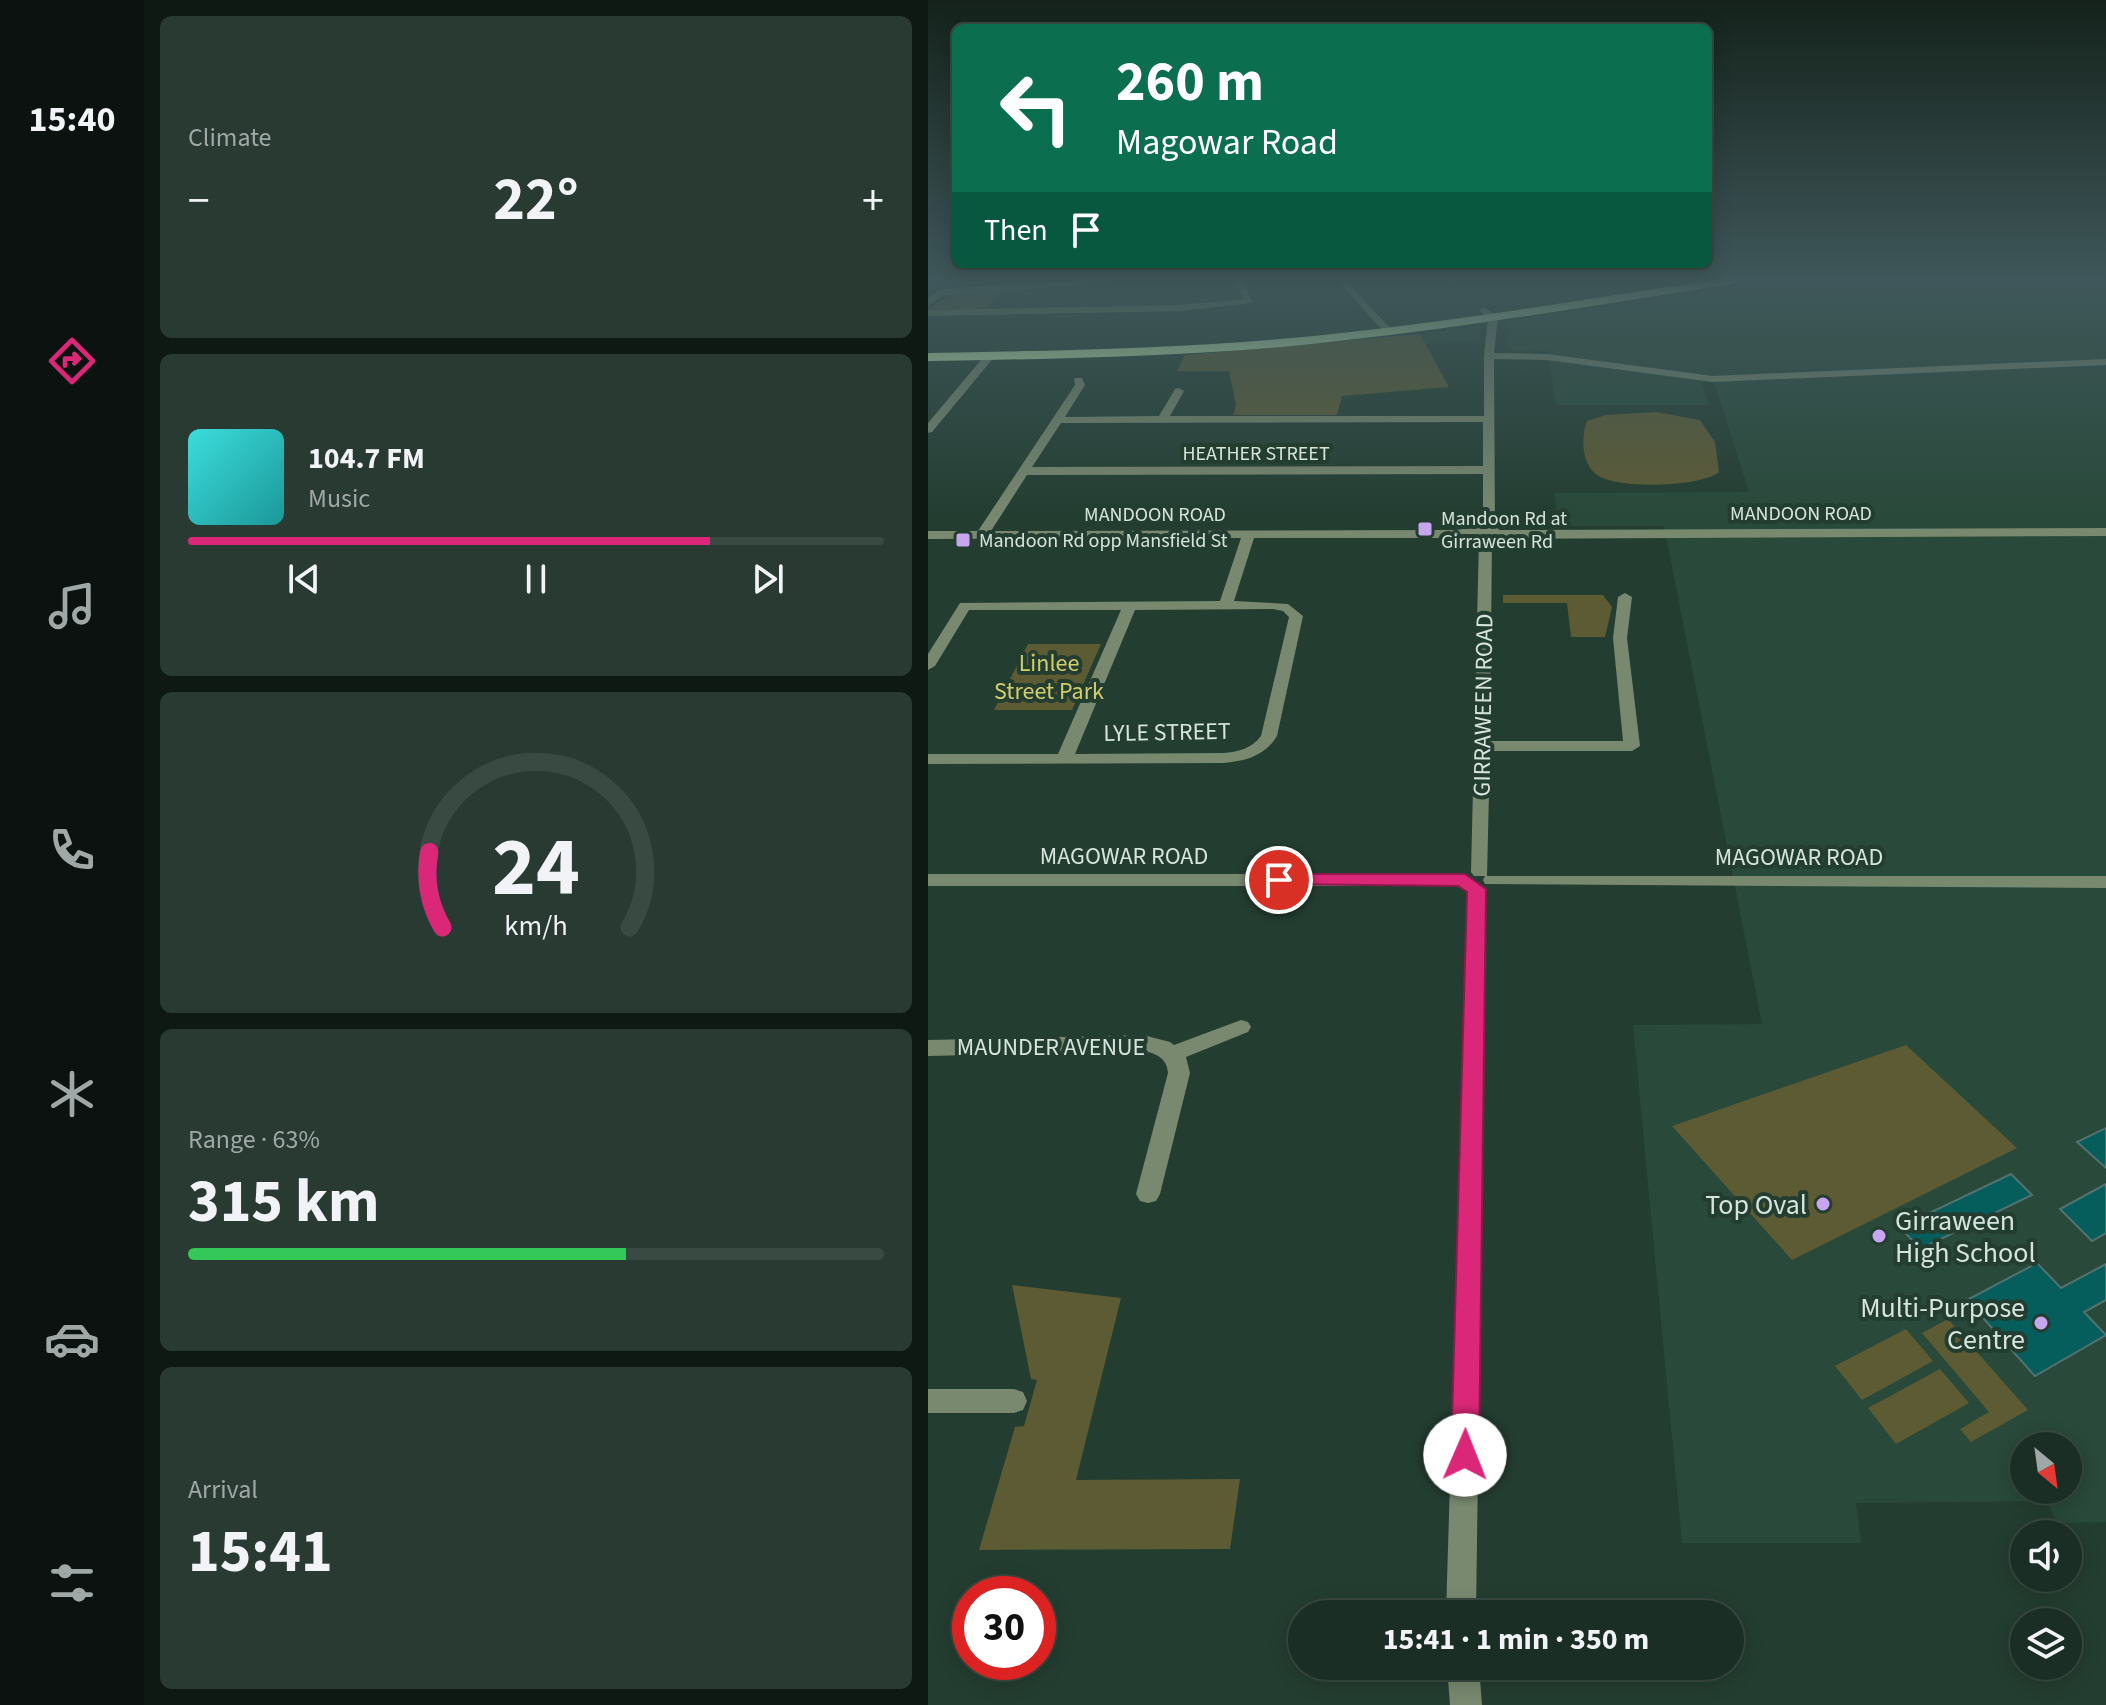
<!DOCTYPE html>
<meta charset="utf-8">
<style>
:root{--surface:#1b2e25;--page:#283a32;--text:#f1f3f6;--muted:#a0a8a7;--line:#394a42;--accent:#db2777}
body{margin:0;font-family:"Source Sans 3",sans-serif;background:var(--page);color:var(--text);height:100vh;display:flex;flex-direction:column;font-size:30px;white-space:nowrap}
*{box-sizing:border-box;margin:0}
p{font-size:26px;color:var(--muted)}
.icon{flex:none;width:44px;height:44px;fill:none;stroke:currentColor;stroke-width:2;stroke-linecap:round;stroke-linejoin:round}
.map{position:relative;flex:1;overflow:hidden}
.sheet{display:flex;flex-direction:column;gap:16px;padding:16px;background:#0f1914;width:784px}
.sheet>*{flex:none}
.hud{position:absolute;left:24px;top:24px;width:760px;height:244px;border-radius:12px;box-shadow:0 4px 20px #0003,0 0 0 2px var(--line);background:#0b6e4f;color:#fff;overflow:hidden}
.needle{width:52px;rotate:151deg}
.tools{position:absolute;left:1082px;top:1432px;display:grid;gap:16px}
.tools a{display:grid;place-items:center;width:72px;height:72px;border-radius:50%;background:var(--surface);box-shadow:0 4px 20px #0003,0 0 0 2px var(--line);font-size:40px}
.speed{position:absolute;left:24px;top:1576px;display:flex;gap:16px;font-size:40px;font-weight:700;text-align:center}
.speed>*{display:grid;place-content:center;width:104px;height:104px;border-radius:50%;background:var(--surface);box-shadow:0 4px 20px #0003,0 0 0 2px var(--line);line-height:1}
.speed .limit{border:12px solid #d22;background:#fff;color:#111}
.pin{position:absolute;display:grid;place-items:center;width:68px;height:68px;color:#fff;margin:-34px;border:4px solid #fff;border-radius:50%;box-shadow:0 2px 8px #0007}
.me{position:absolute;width:88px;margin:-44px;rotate:1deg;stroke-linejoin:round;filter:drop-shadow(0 0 6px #0008)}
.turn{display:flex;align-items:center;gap:28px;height:168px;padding:0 32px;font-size:36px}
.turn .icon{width:104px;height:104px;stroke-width:2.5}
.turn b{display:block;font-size:56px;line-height:68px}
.then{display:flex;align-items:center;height:76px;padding:0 32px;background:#0003;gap:16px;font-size:30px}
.big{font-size:60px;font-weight:700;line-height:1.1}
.sheet .card{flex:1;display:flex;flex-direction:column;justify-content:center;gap:12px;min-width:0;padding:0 28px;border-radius:12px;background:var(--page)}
.sheet .dial{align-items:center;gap:0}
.dial svg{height:208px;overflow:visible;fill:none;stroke:var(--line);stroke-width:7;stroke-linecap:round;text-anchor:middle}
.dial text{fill:var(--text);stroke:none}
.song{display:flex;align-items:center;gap:24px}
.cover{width:96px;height:96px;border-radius:12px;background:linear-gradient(135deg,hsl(180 70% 55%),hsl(180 70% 35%))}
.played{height:8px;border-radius:4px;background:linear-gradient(90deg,var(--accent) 75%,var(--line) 75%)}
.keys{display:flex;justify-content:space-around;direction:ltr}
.heat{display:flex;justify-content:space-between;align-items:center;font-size:44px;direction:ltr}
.charge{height:12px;border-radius:6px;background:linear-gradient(90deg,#34c759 63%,var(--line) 0)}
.trip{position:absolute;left:360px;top:1600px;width:456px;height:80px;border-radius:40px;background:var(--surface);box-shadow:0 4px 20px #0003,0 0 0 2px var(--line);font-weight:700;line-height:80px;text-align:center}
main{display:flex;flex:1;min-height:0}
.tabs{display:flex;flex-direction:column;width:144px;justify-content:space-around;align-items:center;background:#0b120f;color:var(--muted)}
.tabs .icon{width:56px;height:56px}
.tabs .active{color:var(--accent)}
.tabs b{font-size:36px;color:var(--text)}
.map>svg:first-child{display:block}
.built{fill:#29493a;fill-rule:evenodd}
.green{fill:#5d5b34}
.building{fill:#065e5c;stroke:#527270;stroke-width:2}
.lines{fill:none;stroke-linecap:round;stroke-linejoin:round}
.minor{fill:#798970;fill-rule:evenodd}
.highway{fill:#d4fcbd;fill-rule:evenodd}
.route{fill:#db2777;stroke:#8e194d;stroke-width:2}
.poi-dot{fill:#c7a6ef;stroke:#243d31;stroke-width:3}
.labels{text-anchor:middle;stroke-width:8;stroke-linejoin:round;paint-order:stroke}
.far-street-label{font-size:20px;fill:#d6e4dd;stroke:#243d31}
.far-poi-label{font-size:20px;fill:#d6e4dd;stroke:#243d31;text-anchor:start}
.park-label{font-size:24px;fill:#d3cd6a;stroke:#243d31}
.street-label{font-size:24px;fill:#d6e4dd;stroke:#243d31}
.near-poi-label{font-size:28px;fill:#d6e4dd;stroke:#243d31;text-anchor:end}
</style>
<main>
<nav class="tabs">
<b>15:40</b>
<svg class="icon active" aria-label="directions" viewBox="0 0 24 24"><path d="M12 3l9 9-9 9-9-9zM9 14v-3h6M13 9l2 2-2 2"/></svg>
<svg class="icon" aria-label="music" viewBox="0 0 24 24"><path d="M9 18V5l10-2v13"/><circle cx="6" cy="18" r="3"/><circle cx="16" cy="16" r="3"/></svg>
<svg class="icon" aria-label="phone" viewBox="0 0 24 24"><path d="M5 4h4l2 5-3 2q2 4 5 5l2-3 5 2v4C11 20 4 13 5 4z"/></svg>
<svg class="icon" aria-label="climate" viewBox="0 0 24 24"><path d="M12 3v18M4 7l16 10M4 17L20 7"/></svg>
<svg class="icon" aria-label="car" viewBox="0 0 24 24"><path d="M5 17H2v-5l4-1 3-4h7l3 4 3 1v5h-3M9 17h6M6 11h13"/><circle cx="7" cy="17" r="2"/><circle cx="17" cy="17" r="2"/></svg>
<svg class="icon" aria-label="filters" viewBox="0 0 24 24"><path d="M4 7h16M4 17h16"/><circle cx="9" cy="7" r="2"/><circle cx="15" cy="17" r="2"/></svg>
</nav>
<section class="sheet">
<div class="card"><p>Climate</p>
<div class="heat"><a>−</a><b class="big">22°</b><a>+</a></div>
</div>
<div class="card">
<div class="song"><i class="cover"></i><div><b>104.7 FM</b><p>Music</p></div></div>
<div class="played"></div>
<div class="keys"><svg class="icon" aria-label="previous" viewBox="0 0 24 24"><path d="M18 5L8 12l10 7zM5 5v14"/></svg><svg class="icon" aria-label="pause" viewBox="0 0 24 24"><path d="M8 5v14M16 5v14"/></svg><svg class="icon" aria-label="next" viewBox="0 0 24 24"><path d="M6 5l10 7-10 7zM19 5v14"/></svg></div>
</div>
<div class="card dial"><svg viewBox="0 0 100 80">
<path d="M14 69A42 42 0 1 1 86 69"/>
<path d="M14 69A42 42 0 0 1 9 40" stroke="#db2777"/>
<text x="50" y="56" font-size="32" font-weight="700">24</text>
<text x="50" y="72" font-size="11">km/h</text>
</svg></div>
<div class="card"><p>Range · 63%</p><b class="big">315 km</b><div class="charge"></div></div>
<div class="card"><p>Arrival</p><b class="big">15:41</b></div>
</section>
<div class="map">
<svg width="1178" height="1705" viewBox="0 0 1178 1705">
<rect width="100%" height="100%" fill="#243d31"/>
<path class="built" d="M 849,280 L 1178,280 L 1178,1522 L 1129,1523 L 1119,1501 L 928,1503 L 933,1543 L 754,1543 L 705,1025 L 834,1024 L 736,526 L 630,526 L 627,493 L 821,492 L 786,382 L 773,382 L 781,405 L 628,405 L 620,351 L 581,350 L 579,321 ZM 1096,1446 L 1140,1446 L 1140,1490 L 1096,1490 Z
M 553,326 L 552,341 L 497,344 L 492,334 Z"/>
<path class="green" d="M 74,290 L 58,310 L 0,309 L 21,295 Z
M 492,334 L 521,387 L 414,396 L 409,415 L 305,415 L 308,405 L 301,371 L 249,371 L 257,355 Z
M 728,412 L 772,420 L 787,442 L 791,472 C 774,487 686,490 668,474 C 653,462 653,436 659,421 L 678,415 Z
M 575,595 L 675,595 L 684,607 L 677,637 L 643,637 L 639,603 L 575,603 Z
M 100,644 L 173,644 L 144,710 L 66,710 Z
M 978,1045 L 1089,1148 L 864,1260 L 744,1126 Z
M 84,1285 L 193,1298 L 148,1480 L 312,1479 L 302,1549 L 51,1550 L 87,1427 L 96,1426 L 109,1380 L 103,1379 Z
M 1020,1319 L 1100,1410 L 1043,1442 L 1032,1429 L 1061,1412 L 994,1333 Z
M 978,1329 L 1005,1361 L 934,1400 L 907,1366 Z
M 1012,1369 L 1041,1403 L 968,1444 L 940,1408 Z"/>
<path class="building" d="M 1178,1128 L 1178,1168 L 1149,1142 Z
M 1083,1174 L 1104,1195 L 992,1249 L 972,1227 Z
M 1178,1184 L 1178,1233 L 1164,1241 L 1132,1209 Z
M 1109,1263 L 1133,1288 L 1178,1264 L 1178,1300 L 1156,1312 L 1178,1335 L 1107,1376 L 1039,1300 Z"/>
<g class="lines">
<path class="minor" d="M 148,280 L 184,280 L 180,283 L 15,295 L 0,306 L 0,298 L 13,289 Z
M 306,280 L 314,280 L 325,303 L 252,311 L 0,316 L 0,310 L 252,305 L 316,299 Z
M 409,280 L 417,280 L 464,330 L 464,334 L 458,334 Z
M 518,280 L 529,280 L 533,283 L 529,286 Z
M 556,307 L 570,317 L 566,353 L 619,354 L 785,376 L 1178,359 L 1178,365 L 785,382 L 619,360 L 566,359 L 567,527 L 572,530 L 1178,528 L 1178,536 L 564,539 L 562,741 L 695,741 L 685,638 L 690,597 L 697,593 L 704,597 L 699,638 L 712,746 L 704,751 L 562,751 L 559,876 L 1178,876 L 1178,888 L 557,884 L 555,880 L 557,876 L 546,876 L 543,872 L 551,539 L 545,535 L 528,538 L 326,538 L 306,601 L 360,604 L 375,616 L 349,736 C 337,756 318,761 295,763 L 0,764 L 0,754 L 130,754 L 193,610 L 41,610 L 7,666 L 0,670 L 0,654 L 32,603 L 292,601 L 313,538 L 0,539 L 0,531 L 50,531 L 147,385 L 146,378 L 154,378 L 157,385 L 137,417 L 231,416 L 247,389 L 251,388 L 256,391 L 242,416 L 556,416 L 556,356 L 560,318 L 551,310 ZM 555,422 L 555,466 L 104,467 L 133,423 ZM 555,474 L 555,526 L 528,530 L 63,531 L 99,475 ZM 345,609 L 355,611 L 361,617 L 333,736 C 323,749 310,752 295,753 L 147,754 L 207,610 Z
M 58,354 L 67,356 L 4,432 L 0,433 L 0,423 Z
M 0,874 L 537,874 L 546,880 L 537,886 L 0,886 Z
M 549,883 L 558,889 L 548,1614 L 518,1614 L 540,889 Z
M 313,1020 L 320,1022 L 323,1027 L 320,1032 L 258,1057 L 262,1073 L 232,1194 L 228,1201 L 220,1203 L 212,1201 L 208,1194 L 240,1073 C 239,1058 228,1053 215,1051 L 0,1056 L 0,1040 L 215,1035 L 242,1042 L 246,1045 Z
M 0,1389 L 86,1389 L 95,1392 L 99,1401 L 95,1410 L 86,1413 L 0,1413 Z
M 519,1666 L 551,1666 L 554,1705 L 522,1705 Z"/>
<path class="highway" d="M 785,280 L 811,280 L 805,284 C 655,307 504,333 353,347 C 236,357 118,359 0,361 L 0,353 C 117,351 235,349 352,339 C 497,326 641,302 785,280 Z"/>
</g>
<linearGradient id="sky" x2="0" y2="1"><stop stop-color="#14221b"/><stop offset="0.54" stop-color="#3f575a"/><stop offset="1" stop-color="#3f575a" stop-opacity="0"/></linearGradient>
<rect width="1178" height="518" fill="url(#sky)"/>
<path class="route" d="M 351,874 L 537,874 L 558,889 L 551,1455 L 547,1465 L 537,1469 L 527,1465 L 523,1455 L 539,892 L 530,886 L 345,884 L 342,880 L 345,876 Z"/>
<g class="poi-dot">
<rect x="489" y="521" width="16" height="16" rx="4"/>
<rect x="27" y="532" width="16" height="16" rx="4"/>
<circle cx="895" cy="1204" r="8"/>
<circle cx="951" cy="1236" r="8"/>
<circle cx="1113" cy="1323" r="8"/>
</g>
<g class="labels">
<g class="far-street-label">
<text x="328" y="460">HEATHER STREET</text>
<text x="873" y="520">MANDOON ROAD</text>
<text x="227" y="521">MANDOON ROAD</text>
</g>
<g class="far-poi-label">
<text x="513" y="525">Mandoon Rd at<tspan x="513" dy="23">Girraween Rd</tspan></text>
<text x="51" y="547">Mandoon Rd opp Mansfield St</text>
</g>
<g class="park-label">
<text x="121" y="671">Linlee<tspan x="121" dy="28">Street Park</tspan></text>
</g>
<g class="street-label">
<text transform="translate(555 705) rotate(-89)" y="8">GIRRAWEEN ROAD</text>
<text transform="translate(239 732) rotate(-1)" y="8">LYLE STREET</text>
<text x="196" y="864">MAGOWAR ROAD</text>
<text x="871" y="865">MAGOWAR ROAD</text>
<text x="123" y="1055">MAUNDER AVENUE</text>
</g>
<g class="near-poi-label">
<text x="879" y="1214">Top Oval</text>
<text x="967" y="1230" text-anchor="start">Girraween<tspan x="967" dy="32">High School</tspan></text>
<text x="1097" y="1317">Multi-Purpose<tspan x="1097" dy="32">Centre</tspan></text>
</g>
</g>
</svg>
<div class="tools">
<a><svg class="needle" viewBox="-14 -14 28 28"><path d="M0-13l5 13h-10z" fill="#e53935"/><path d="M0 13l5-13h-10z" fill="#a0a8a7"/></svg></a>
<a><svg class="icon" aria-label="sound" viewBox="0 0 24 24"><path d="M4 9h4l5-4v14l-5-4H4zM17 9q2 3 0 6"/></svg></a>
<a><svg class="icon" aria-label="layers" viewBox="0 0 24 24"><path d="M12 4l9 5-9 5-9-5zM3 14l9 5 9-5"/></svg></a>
</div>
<div class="speed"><div class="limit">30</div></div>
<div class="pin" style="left:351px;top:880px;background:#d93025"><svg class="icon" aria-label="arrive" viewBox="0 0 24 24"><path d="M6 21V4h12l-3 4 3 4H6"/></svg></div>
<svg class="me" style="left:537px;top:1455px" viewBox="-20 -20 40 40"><circle r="19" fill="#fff"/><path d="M0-13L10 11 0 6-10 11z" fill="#db2777"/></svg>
<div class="trip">15:41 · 1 min · 350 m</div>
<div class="hud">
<div class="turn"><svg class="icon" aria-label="left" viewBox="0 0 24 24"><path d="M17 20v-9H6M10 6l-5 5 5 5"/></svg><div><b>260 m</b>Magowar Road</div></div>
<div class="then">Then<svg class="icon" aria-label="arrive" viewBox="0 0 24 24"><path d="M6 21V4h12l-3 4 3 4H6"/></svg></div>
</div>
</div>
</main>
